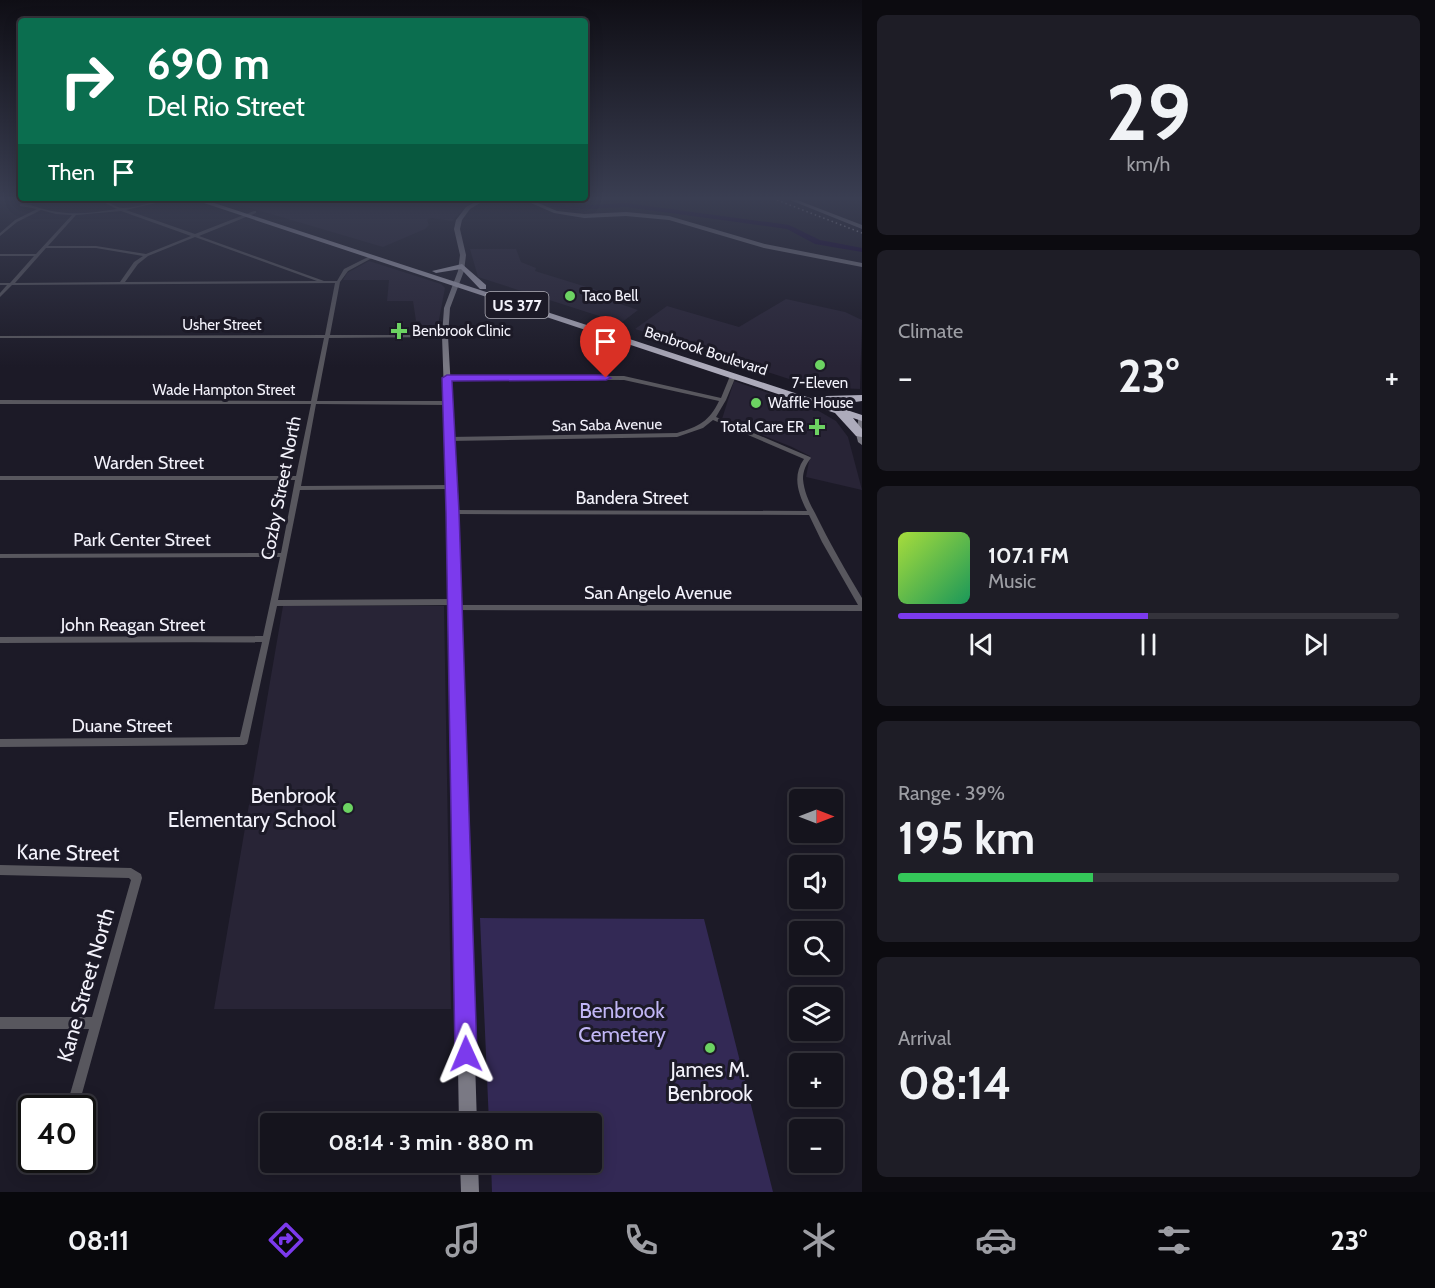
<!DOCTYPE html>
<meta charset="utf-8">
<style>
:root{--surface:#15141d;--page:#1e1d26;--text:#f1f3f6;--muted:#9d9ea4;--line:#34333b;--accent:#7c3aed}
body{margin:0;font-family:Cabin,sans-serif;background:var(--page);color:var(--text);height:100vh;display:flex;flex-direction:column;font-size:22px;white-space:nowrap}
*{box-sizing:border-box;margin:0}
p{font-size:20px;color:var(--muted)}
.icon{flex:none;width:33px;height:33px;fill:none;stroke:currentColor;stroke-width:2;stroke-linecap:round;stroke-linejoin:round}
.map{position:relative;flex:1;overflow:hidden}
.sheet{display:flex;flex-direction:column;gap:15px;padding:15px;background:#0c0b10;width:573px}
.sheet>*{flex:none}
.top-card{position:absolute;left:18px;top:18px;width:570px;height:183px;border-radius:6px;box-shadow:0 3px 15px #0003,0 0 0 2px var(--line);background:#0b6e4f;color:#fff;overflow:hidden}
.needle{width:39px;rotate:90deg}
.buttons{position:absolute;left:789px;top:789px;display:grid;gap:12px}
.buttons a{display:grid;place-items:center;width:54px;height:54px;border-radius:6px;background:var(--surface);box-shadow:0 3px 15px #0003,0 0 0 2px var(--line);font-size:30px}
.speed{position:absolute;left:18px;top:1095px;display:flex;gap:12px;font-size:30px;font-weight:700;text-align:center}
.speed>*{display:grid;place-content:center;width:78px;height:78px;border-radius:50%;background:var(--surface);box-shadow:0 3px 15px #0003,0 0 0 2px var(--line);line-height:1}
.speed .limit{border:3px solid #111;border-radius:9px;background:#fff;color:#111}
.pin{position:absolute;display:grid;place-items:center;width:51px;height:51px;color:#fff;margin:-62px -26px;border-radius:50% 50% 50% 0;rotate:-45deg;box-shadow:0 0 6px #0007}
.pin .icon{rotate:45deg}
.me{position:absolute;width:66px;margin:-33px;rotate:359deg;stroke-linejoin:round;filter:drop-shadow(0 0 4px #0008)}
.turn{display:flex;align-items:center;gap:21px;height:126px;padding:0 30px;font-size:27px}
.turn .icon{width:78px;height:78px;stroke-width:2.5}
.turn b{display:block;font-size:42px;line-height:51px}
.then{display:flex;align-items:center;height:57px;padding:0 30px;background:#0003;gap:12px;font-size:22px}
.big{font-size:45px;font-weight:700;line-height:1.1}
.sheet .card{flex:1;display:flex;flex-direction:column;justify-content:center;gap:9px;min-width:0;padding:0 21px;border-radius:9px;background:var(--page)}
.sheet .dial{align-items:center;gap:0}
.dial b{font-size:78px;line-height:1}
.song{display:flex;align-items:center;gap:18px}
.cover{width:72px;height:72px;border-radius:9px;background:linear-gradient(135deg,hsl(80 70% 55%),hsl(150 70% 35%))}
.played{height:6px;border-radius:3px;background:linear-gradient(90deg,var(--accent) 50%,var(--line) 50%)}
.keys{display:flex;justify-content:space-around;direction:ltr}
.heat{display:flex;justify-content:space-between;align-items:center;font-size:33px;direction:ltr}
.charge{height:9px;border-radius:4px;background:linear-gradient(90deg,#34c759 39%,var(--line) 0)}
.trip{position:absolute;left:260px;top:1113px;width:342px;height:60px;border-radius:6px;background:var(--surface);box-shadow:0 3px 15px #0003,0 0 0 2px var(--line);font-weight:700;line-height:60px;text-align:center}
.dock{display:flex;height:96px;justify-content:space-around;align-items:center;background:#08080c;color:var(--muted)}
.dock .icon{width:42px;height:42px}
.dock .current{color:var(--accent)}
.dock b{font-size:27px;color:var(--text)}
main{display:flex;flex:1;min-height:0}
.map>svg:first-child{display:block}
.built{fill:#282436}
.green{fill:#332955}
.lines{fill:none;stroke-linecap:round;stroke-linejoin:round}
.river{fill:#120032;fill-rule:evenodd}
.street{fill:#58575e;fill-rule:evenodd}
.secondary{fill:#7a7984;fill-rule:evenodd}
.highway{fill:#adabbb;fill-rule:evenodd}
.rail{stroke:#adacb6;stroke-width:1.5;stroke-dasharray:1.5 3;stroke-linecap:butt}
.route{fill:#7c3aed;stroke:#51269a;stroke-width:1.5}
.poi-dot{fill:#6cd362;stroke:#1c1a27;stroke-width:2}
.labels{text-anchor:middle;stroke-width:6;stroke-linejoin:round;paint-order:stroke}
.far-poi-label{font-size:15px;fill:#f3f2fb;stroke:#1c1a27;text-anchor:start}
.far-street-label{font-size:15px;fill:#f3f2fb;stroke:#1c1a27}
.shield{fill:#1c1a27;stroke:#b2b1bb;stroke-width:1.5}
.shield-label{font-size:16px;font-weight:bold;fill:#f3f2fb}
.street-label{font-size:18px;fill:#f3f2fb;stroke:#1c1a27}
.near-poi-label{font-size:21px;fill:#f3f2fb;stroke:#1c1a27;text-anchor:end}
.near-street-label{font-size:21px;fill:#f3f2fb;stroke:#1c1a27}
.near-park-label{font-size:21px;fill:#c1b6f5;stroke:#1c1a27}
</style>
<main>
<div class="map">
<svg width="862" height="1192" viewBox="0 0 862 1192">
<rect width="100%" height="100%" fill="#1c1a27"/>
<path class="built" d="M 223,200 L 459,200 L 470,203 L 452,221 L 431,218 L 427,220 L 429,225 L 425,229 L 383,247 Z
M 470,249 L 516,249 L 521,262 L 536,268 L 535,271 L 606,293 L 603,298 L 638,310 L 621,323 L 478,277 Z
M 369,261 L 441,284 L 445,288 L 438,325 L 421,325 L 420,321 L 416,321 L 413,301 L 387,301 L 389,280 L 343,280 L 347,273 Z
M 786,299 L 845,312 L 862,320 L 860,389 L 814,387 L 635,329 L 667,306 L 739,327 Z
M 734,381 L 817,410 L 836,421 L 848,437 L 862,490 L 806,477 L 810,456 L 792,447 L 722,419 Z
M 283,606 L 444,606 L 451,1009 L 214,1009 Z"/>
<path class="green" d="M 480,918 L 704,919 L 773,1192 L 492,1192 L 491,1163 L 591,1162 L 591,1124 L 489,1123 Z"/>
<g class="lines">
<path class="river" d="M 545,200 L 571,206 L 626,203 L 789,225 L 820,240 L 862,248 L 862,252 L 815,244 L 787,229 L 626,207 L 571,210 L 551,207 Z"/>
<path class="street" d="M 99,200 C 108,200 115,208 123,208 C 138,208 153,200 169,200 L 126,210 L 195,234 L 254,211 L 256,211 L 256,213 L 199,236 L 324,281 L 337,281 L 344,269 L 370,256 L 372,256 L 372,258 L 348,271 L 340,282 L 330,335 L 445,335 L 447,336 L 445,337 L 329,338 L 317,401 L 448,401 L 451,403 L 448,405 L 316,404 L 301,486 L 451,485 L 454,487 L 451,489 L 300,490 L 278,600 L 454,599 L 458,602 L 454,605 L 277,606 L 248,741 L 247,744 L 244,745 L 0,747 L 0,739 L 240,737 L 262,642 L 0,643 L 0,637 L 263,636 L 280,557 L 0,558 L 0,554 L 281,553 L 295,480 L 0,480 L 0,476 L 296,476 L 311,404 L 0,404 L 0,400 L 311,401 L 324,338 L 0,338 L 0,336 L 325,335 L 335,283 L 12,285 L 0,297 L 0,293 L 7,285 L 0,285 L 0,283 L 10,283 L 34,256 L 0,256 L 0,254 L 36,254 L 72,215 L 56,214 L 41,210 L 17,222 L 0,236 L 0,233 L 15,220 L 37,209 L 20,206 L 20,204 C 33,204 45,211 58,212 C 77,215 98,212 117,209 ZM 121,211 L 191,236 L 146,254 L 96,246 L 48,246 L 76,215 ZM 195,237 L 317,281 L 125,282 L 138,264 L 148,256 ZM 46,248 L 96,248 L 143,256 L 134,262 L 120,282 L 15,283 Z
M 733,374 L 736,376 L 726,400 L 716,417 L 810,457 L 811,458 C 806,464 803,471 803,479 C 804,492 810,504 815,513 C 829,542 846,571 862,598 L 862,611 L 452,610 L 451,608 L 452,606 L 455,605 L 858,605 L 822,542 L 809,515 L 453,514 L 450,512 L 453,510 L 807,511 C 798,493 792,476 804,459 L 713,420 L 703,428 L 677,437 L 449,441 L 446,439 L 449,437 L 677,433 C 698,427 710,421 719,401 L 624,380 L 445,379 L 445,377 L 447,376 L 624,376 L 721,398 L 730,376 Z
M 0,865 L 131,868 L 141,874 L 142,878 L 78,1108 L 66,1108 L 89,1029 L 0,1029 L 0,1017 L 92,1017 L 131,880 L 129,878 L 0,875 Z"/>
<path class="secondary" d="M 479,200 L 485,200 L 470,209 L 462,220 L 460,229 L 466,255 L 464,271 L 450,308 L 448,336 L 458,512 L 477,1124 L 459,1124 L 448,512 L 442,336 L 444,308 L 458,271 L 460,255 L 454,229 L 456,220 L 466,207 Z
M 524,200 L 531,200 L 557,211 L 584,214 L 626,212 L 669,216 L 765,244 L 862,263 L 862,267 L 764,248 L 669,220 L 626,216 L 584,218 L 554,213 Z
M 790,200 L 797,200 L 862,225 L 862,229 Z
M 859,415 L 862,415 L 862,445 L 858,442 L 856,434 Z
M 460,1162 L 478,1162 L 479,1192 L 461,1192 Z"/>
<path class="highway" d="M 195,200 L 205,200 L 862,415 L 862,421 L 853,418 L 862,429 L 862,437 L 856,436 L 835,413 Z
M 462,264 L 486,285 L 486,289 L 480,289 L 461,269 L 436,273 L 432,271 Z
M 862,395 L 862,401 C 850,403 831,406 821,399 L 826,396 Z"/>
<path class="rail" d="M 777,200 L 862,233"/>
</g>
<linearGradient id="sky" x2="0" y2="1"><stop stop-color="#0f0e15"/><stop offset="0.54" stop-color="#3a3e52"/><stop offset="1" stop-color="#3a3e52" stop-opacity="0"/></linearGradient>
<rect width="862" height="367" fill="url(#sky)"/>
<path class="route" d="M 447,375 L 606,375 L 611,378 L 606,380 L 452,381 L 459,512 L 477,1054 L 474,1062 L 466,1065 L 458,1062 L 455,1054 L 446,512 L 442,378 Z"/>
<g class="poi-dot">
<circle cx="570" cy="296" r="6"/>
<path d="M396 322h6v6h6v6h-6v6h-6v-6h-6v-6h6z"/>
<circle cx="820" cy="365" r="6"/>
<circle cx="756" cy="403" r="6"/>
<path d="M814 418h6v6h6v6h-6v6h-6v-6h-6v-6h6z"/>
<circle cx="348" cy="808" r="6"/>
<circle cx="710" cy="1048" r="6"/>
</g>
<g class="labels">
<g class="far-poi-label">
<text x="582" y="301">Taco Bell</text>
<text x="412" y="336">Benbrook Clinic</text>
<text x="820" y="388" text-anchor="middle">7-Eleven</text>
<text x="768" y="408">Waffle House</text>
<text x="804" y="432" text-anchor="end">Total Care ER</text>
</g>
<g class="far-street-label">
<text x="222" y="330">Usher Street</text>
<text transform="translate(706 351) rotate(18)" y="5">Benbrook Boulevard</text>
<text x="224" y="395">Wade Hampton Street</text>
<text transform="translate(607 425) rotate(-1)" y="5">San Saba Avenue</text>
</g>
<rect class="shield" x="485.5" y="292" width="63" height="26" rx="4.5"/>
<g class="shield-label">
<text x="517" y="311">US 377</text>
</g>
<g class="street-label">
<text x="149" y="469">Warden Street</text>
<text transform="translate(281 488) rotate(-79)" y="6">Cozby Street North</text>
<text x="632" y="504">Bandera Street</text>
<text x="142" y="546">Park Center Street</text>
<text x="658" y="599">San Angelo Avenue</text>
<text x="133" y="631">John Reagan Street</text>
<text x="122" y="732">Duane Street</text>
</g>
<g class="near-poi-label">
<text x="336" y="803">Benbrook<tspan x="336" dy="24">Elementary School</tspan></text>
<text x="710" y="1077" text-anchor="middle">James M.<tspan x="710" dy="24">Benbrook</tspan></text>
</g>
<g class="near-street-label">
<text transform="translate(68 853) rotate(1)" y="7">Kane Street</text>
<text transform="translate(86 985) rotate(-74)" y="7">Kane Street North</text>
</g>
<g class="near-park-label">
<text x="622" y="1018">Benbrook<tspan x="622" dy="24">Cemetery</tspan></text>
</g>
</g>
</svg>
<div class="buttons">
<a><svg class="needle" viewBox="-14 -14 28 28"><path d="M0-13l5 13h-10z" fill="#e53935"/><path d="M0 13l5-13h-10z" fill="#9d9ea4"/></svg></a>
<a><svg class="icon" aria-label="sound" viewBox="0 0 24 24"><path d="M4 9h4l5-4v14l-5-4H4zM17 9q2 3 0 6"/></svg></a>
<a><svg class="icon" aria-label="search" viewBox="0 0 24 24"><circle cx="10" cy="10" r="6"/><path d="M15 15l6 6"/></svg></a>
<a><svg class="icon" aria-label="layers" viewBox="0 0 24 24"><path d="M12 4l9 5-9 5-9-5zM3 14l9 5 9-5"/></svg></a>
<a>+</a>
<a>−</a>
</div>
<div class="speed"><div class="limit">40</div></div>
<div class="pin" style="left:606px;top:378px;background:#d93025"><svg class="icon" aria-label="arrive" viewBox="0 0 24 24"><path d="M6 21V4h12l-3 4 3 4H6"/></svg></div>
<svg class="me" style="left:466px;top:1054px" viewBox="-20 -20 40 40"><path d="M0-17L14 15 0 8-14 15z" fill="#7c3aed" stroke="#fff" stroke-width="4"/></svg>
<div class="trip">08:14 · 3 min · 880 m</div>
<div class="top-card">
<div class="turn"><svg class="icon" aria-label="right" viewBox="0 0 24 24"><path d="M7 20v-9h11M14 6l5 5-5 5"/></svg><div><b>690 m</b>Del Rio Street</div></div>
<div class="then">Then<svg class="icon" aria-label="arrive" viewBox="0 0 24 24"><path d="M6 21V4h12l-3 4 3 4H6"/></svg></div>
</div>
</div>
<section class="sheet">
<div class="card dial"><b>29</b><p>km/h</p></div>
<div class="card"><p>Climate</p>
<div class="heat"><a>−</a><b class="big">23°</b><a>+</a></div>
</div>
<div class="card">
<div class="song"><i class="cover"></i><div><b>107.1 FM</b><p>Music</p></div></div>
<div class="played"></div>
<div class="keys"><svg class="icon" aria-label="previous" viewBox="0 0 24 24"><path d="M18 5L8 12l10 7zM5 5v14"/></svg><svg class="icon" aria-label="pause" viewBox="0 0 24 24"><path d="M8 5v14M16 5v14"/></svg><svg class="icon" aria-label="next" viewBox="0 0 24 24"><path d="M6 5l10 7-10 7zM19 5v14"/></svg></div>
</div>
<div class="card"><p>Range · 39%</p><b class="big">195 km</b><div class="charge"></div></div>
<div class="card"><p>Arrival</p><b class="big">08:14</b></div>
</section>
</main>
<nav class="dock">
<b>08:11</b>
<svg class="icon current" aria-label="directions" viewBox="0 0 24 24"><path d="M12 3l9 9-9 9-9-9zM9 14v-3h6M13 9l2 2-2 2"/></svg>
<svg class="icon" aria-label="music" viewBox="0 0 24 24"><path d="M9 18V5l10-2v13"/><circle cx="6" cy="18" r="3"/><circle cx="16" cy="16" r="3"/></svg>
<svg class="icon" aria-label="phone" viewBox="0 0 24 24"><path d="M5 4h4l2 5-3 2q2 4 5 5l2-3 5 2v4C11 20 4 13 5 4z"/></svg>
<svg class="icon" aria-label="climate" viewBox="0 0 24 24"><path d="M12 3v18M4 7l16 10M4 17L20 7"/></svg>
<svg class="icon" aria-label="car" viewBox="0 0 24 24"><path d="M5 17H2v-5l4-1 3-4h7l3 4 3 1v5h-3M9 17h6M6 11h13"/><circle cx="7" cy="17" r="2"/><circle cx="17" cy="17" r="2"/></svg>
<svg class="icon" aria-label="filters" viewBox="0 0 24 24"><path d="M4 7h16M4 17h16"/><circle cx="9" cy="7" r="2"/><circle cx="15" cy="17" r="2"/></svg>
<b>23°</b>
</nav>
